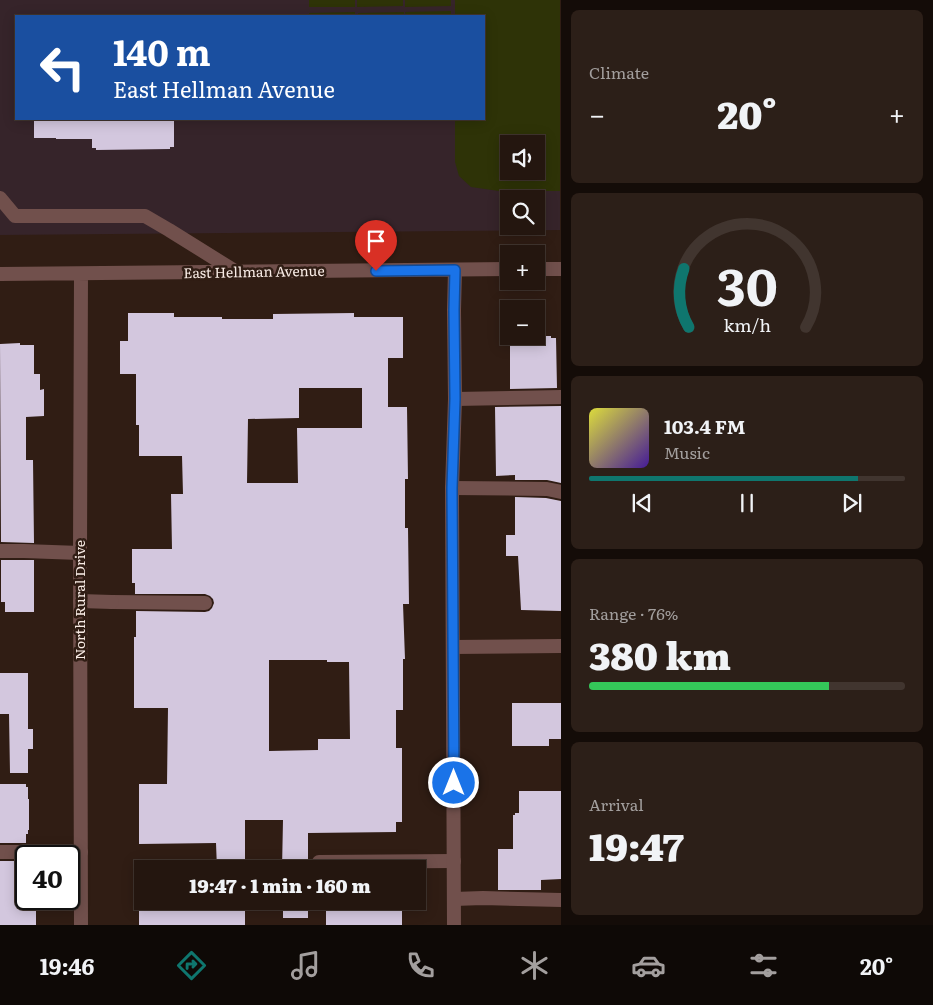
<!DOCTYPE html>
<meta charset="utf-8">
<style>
:root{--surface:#24160f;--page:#2c1f18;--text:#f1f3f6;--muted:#a39f9e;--line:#41352f;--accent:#0f766e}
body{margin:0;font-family:Literata,serif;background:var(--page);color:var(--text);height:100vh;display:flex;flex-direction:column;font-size:19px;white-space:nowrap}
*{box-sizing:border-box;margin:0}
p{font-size:16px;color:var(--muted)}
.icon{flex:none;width:28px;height:28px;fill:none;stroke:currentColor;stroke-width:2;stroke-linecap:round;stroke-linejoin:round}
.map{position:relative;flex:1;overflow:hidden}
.side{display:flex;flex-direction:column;gap:10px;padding:10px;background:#140c08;width:372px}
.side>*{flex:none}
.banner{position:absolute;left:15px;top:15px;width:470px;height:105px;border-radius:0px;box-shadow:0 2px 12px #0003,0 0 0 1px var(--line);background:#1a4fa0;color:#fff;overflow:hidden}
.controls{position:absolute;left:500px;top:135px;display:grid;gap:10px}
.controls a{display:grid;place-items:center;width:45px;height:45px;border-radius:0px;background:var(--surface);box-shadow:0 2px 12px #0003,0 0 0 1px var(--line);font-size:25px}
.speed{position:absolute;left:15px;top:845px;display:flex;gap:10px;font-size:25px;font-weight:700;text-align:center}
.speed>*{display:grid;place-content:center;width:65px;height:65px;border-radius:50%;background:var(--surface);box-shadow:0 2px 12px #0003,0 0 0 1px var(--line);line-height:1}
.speed .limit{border:2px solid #111;border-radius:8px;background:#fff;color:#111}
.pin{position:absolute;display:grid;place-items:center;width:42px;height:42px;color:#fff;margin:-51px -21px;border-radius:50% 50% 50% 0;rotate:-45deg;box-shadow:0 0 5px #0007}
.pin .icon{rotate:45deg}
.me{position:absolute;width:55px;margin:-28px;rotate:0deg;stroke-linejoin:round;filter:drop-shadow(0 0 4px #0008)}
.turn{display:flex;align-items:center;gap:18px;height:105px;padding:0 15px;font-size:22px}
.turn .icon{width:65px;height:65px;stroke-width:2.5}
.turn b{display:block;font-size:35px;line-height:42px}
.big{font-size:38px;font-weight:800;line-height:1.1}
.side .widget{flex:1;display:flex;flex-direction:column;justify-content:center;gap:8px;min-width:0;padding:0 18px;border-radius:8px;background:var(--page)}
.side .dial{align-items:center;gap:0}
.dial svg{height:130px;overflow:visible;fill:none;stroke:var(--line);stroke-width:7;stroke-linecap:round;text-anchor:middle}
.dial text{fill:var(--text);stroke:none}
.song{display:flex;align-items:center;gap:15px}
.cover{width:60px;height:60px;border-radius:8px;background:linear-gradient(135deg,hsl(60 70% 55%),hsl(260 70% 35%))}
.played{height:5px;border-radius:2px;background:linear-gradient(90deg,var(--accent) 85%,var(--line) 85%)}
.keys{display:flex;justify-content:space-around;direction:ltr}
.heat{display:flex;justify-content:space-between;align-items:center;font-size:28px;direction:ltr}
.charge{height:8px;border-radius:4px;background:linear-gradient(90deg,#34c759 76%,var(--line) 0)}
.trip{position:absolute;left:134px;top:860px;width:292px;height:50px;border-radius:0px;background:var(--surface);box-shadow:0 2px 12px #0003,0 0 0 1px var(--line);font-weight:800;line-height:50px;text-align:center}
.tab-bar{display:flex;height:80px;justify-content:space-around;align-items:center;background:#0e0906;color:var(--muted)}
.tab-bar .icon{width:35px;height:35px}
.tab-bar .on{color:var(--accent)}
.tab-bar b{font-size:22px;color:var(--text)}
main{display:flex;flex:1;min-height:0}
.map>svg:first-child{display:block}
.education{fill:#36242a;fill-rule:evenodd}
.green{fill:#2e3307;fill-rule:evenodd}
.building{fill:#d3c7de;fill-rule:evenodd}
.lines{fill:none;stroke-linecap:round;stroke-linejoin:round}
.service{stroke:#71504c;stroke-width:14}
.minor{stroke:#71504c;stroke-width:14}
.tertiary{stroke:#71504c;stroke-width:14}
.route-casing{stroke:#114b97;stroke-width:12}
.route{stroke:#1a73e8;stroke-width:9}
.labels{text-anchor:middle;stroke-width:5;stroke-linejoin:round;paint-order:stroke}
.street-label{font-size:14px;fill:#f8ebe5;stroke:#301d14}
</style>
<main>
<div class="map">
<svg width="561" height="925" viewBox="0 0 561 925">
<rect width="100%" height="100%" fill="#301d14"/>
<path class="education" d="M 0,0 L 560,0 L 560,230 L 0,235 ZM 16,16 L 484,16 L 484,119 L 16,119 ZM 509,144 L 536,144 L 536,171 L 509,171 ZM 509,199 L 536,199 L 536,226 L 509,226 Z"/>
<path class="green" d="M 309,0 L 355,0 L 355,7 L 309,7 Z
M 357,0 L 403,0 L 403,6 L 357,7 Z
M 405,0 L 451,0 L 451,6 L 405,7 Z
M 455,0 L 560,0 L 560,191 L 499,191 L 471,187 L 459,176 L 455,162 L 455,119 L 484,119 L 484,16 L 455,16 ZM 509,144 L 536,144 L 536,171 L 509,171 Z
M 451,11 L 451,16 L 406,16 L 405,12 Z
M 355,12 L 355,16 L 309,16 L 309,13 Z
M 404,12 L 404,16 L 359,16 L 358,13 Z"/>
<path class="building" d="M 34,119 L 174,119 L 174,147 L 170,147 L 170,149 L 96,150 L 96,148 L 92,148 L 92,139 L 56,139 L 56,138 L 34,138 Z
M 128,313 L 174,313 L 174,317 L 222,317 L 222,319 L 273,319 L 273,314 L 354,313 L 354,317 L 403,317 L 403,358 L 388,358 L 388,407 L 407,407 L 408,479 L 405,479 L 405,528 L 408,528 L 409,604 L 403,604 L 405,659 L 403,659 L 403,710 L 396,710 L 396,748 L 402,748 L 402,822 L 396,822 L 396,832 L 308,833 L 308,869 L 282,869 L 283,820 L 245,820 L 245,869 L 217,869 L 216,843 L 139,844 L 139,784 L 167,784 L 168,708 L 134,708 L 134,637 L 136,637 L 136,611 L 205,612 L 209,611 L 212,608 L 214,603 L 213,599 L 210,596 L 205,594 L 135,594 L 135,583 L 132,583 L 132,549 L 172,549 L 171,494 L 183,494 L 182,456 L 139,456 L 139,425 L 136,425 L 136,374 L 120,374 L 120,341 L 128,341 ZM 299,388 L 362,388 L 362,428 L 297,428 L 298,483 L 247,483 L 248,419 L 299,418 ZM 269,660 L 327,660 L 327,662 L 349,662 L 350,739 L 318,739 L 318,750 L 269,751 Z
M 510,336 L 551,336 L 551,338 L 556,338 L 557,388 L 510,389 Z
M 20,343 L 20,345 L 34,345 L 34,374 L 40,374 L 40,390 L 44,389 L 44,416 L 26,417 L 26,460 L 33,460 L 34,543 L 1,542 L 0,344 Z
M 561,406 L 561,483 L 547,480 L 515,480 L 515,475 L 496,476 L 495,407 Z
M 515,497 L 546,498 L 561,501 L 561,611 L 521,610 L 518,556 L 506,556 L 506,535 L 515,535 Z
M 1,560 L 34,560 L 34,612 L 5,612 L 5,602 L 1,602 Z
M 0,673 L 28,673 L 28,729 L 33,729 L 33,749 L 28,749 L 28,773 L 10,773 L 9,714 L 0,714 Z
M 512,703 L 561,703 L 561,739 L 549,739 L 549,746 L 512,746 Z
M 0,784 L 26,784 L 26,787 L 28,787 L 28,799 L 29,799 L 29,830 L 28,830 L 28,834 L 26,834 L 26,843 L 0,843 Z
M 519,791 L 561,791 L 561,879 L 541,880 L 541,890 L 498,890 L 498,849 L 513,849 L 513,815 L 515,815 L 515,813 L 519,813 Z
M 0,861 L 26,861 L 26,899 L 36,899 L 36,925 L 0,925 Z
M 139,901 L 245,901 L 245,925 L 139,925 Z
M 283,901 L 308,901 L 308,918 L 283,918 Z
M 326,901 L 402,901 L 402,925 L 326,925 Z"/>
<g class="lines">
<path class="service" d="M 0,198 L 15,216 L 145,216 L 169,230 L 238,273
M 455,399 L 561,397
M 452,488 L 547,489 L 561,492
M 0,551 L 24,551 L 80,553
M 112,602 L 205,603
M 0,852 L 81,852
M 319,862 L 454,861
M 454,899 L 483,898 L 561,900"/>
<path class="minor" d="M 80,601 L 112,602
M 453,647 L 561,646"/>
<path class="tertiary" d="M 536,269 L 561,269
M 0,274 L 509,269
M 81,925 L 80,553 L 81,274
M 454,925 L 452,488 L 455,399 L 454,310 L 455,270"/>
</g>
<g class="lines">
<defs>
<path id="route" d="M 376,271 L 455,270 L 454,310 L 455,399 L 452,488 L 454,783"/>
</defs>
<use href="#route" class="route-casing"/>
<use href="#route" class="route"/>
</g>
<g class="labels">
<g class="street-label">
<text transform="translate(254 272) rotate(-1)" y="5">East Hellman Avenue</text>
<text transform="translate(80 600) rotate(-90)" y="5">North Rural Drive</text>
</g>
</g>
</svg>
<div class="controls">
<a><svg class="icon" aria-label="sound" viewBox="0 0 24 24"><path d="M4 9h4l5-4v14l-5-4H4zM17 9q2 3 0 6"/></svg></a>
<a><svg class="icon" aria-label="search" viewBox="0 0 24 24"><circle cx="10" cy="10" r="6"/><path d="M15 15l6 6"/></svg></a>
<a>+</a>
<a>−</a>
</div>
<div class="speed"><div class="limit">40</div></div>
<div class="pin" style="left:376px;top:271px;background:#d93025"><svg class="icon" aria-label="arrive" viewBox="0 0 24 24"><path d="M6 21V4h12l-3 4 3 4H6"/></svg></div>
<svg class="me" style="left:454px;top:783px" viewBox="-20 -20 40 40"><circle r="17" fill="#1a73e8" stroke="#fff" stroke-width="3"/><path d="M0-11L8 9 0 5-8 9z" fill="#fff"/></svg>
<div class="trip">19:47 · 1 min · 160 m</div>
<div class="banner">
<div class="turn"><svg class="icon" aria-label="left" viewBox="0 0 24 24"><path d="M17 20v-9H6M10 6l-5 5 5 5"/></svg><div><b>140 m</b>East Hellman Avenue</div></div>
</div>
</div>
<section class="side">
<div class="widget"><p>Climate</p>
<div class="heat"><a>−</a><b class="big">20°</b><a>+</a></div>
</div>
<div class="widget dial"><svg viewBox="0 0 100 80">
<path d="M14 69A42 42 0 1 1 86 69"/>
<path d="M14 69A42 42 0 0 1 11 33" stroke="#0f766e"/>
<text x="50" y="56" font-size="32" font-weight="700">30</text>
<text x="50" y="72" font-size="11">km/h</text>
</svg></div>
<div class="widget">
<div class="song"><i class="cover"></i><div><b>103.4 FM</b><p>Music</p></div></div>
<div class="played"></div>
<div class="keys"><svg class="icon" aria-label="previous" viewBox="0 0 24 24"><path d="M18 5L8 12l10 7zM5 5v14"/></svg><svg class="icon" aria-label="pause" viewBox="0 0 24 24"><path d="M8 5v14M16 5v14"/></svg><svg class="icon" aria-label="next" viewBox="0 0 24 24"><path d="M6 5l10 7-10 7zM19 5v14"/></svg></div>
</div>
<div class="widget"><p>Range · 76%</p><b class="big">380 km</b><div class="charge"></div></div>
<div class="widget"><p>Arrival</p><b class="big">19:47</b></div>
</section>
</main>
<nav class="tab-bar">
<b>19:46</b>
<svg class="icon on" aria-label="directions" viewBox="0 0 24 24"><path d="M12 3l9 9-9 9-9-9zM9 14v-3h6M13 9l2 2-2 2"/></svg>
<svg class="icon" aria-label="music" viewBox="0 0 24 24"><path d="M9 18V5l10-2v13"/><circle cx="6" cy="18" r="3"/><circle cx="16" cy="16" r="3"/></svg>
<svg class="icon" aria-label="phone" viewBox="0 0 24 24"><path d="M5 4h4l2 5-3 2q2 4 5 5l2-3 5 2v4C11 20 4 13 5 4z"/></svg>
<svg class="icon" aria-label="climate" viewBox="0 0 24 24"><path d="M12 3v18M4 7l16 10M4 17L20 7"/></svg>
<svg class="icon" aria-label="car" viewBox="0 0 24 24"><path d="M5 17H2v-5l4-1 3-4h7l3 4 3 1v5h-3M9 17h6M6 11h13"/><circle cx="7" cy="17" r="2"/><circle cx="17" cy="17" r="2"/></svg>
<svg class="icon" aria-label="filters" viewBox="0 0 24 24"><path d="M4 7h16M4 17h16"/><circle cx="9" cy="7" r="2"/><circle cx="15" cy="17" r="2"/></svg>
<b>20°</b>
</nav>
